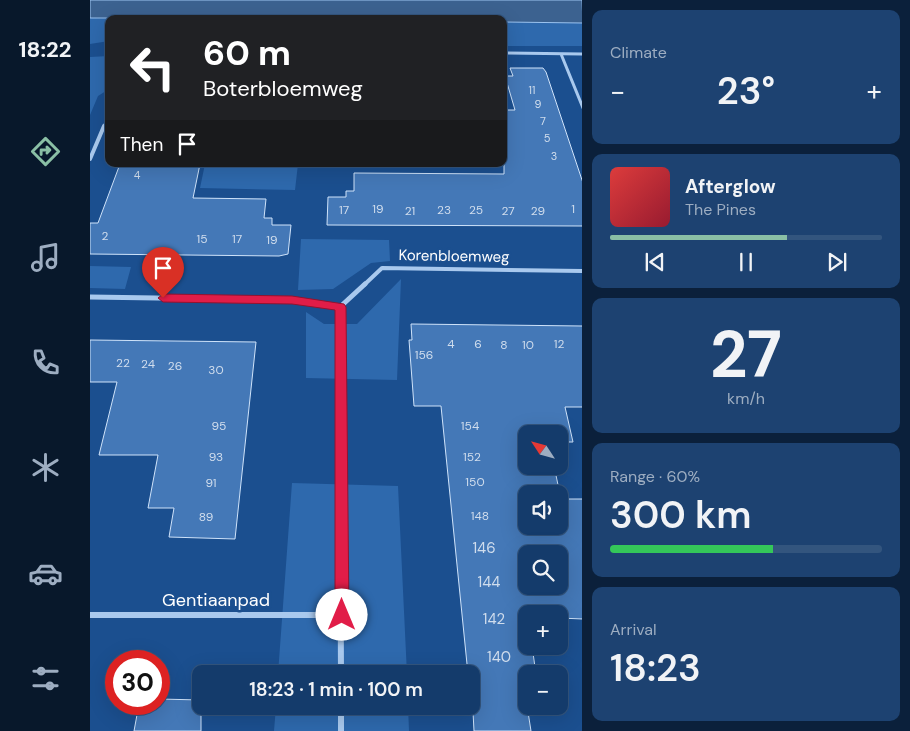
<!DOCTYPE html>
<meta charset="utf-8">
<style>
:root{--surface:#143b6b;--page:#1d4271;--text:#f1f3f6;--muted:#9dadc1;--line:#33557e;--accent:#8abfa5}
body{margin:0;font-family:"DM Sans",sans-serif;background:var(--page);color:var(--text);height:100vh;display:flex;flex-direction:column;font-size:19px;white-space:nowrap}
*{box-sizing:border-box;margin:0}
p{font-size:16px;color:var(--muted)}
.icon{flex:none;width:28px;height:28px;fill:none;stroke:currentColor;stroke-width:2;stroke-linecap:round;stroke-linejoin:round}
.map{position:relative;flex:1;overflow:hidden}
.sheet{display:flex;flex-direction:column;gap:10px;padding:10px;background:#0b203b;width:328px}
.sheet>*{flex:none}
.banner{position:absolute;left:15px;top:15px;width:402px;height:152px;border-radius:10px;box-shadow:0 5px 20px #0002,0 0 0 1px var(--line);background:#202124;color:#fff;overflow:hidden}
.needle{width:32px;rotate:306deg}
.controls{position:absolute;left:428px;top:425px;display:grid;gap:10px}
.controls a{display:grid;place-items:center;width:50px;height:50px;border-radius:10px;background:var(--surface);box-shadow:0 5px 20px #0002,0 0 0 1px var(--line);font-size:25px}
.speed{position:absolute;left:15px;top:650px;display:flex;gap:10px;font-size:25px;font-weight:700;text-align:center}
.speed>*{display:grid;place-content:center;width:65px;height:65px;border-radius:50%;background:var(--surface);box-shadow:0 5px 20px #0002,0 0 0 1px var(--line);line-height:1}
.speed .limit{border:8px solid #d22;background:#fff;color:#111}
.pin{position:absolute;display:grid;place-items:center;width:42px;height:42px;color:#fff;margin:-51px -21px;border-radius:50% 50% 50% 0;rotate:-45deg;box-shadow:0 0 5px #0007}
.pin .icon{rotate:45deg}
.me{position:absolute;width:55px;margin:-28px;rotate:0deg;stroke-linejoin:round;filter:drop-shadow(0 0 4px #0008)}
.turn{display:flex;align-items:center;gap:18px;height:105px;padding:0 15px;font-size:22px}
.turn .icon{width:65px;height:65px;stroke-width:2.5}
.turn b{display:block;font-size:35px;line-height:42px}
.then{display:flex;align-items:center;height:48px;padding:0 15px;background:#0003;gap:10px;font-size:19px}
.big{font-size:38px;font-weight:600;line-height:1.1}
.sheet .widget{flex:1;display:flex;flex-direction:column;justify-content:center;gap:8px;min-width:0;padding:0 18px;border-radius:10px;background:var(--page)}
.sheet .dial{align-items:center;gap:0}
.dial b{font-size:65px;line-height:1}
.song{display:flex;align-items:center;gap:15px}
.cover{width:60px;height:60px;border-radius:8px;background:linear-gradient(135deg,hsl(0 70% 55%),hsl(350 70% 35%))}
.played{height:5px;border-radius:2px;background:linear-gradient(90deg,var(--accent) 65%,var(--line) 65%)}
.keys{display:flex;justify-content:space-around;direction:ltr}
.heat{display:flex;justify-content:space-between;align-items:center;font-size:28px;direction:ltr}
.charge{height:8px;border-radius:4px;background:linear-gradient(90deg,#34c759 60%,var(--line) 0)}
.trip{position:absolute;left:102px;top:665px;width:288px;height:50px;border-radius:10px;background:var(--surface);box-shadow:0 5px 20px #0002,0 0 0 1px var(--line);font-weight:600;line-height:50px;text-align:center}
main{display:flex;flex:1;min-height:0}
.tab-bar{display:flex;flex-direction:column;width:90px;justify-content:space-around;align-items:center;background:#08182b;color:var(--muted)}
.tab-bar .icon{width:35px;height:35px}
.tab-bar .selected{color:var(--accent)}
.tab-bar b{font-size:22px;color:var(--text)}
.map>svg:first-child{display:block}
.green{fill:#2e69ad}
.water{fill:#3c6290;stroke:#9cc4f0}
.building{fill:#4478b7;stroke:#cfe3fa;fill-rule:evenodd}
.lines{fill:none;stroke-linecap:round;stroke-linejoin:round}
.street-far3{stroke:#a9c9ee;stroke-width:3}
.street-far2{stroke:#a9c9ee;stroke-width:4}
.street-far1{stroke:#a9c9ee;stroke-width:5}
.street{stroke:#a9c9ee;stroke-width:6}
.route{fill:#e11d48;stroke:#92132f}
.labels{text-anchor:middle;stroke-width:5;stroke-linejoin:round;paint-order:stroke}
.far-number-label{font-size:11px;fill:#d0dded}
.number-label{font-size:12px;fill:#d0dded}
.street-label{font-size:15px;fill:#fff;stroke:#1b4f8f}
.near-number-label{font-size:15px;fill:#d0dded}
.near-street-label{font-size:18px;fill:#fff;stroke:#1b4f8f}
</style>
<main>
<nav class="tab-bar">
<b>18:22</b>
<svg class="icon selected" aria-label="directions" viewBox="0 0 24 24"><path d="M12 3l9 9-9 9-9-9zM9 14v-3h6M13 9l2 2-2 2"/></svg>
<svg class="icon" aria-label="music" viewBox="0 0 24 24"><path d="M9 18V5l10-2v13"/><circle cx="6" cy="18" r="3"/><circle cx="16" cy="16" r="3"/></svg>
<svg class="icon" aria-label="phone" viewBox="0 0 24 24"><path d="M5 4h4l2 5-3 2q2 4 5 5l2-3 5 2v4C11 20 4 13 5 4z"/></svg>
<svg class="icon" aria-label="climate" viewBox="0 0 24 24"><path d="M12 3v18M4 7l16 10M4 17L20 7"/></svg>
<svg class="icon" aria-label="car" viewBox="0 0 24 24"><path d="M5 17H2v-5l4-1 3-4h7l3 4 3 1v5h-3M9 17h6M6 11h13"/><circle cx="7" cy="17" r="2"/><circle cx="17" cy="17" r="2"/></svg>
<svg class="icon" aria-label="filters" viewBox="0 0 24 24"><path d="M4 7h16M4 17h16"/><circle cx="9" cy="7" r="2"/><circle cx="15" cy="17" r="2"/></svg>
</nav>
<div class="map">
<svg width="493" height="731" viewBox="0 0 493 731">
<rect width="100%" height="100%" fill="#1b4f8f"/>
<path class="green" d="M 0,18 L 24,19 L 19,19 L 19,41 L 0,44 Z
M 414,22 L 492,23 L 492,46 L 414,46 Z
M 19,56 L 19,89 L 8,96 L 0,115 L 0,57 Z
M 115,164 L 208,164 L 205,190 L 110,188 Z
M 211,239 L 299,240 L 300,261 L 281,263 L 243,289 L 208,290 Z
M 0,266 L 41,267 L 35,289 L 0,288 Z
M 311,279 L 307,380 L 216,378 L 216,312 L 234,324 L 267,324 Z
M 202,483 L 308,486 L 317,674 L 188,674 Z
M 186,706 L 318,706 L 319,731 L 184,731 Z"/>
<path class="water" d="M 0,0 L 492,0 L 493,23 L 414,22 L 414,19 L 0,18 Z"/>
<path class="building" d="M 420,68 L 453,68 L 456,72 L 493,183 L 493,226 L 237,225 L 238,197 L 256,197 L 256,191 L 264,191 L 264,173 L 414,174 L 414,110 L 425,110 L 415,76 L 423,76 Z
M 30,164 L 110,164 L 103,198 L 176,199 L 174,218 L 182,218 L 182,225 L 201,225 L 198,254 L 189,256 L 0,254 L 0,223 L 8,223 Z
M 321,324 L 493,326 L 493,407 L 475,407 L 483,442 L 469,442 L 469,434 L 436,434 L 436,466 L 464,466 L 471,499 L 493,499 L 493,619 L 469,618 L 469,614 L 436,614 L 436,646 L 442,646 L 446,674 L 432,674 L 441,731 L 384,731 L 381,674 L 378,674 L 351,406 L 324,406 L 319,340 L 322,340 ZM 436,494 L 469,494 L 469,526 L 436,526 ZM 436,554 L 469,554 L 469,586 L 436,586 Z
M 0,340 L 166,342 L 145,539 L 79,537 L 84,508 L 58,508 L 68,455 L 9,455 L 27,382 L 0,382 Z
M 69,699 L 111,700 L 111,731 L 44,731 L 49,704 L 69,704 Z"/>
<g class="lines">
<path class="street-far3" d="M 414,53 L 493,54
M 471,54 L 493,108
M 14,127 L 19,114"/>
<path class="street-far2" d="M 0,159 L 14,126
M 274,285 L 292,268 L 493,271"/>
<path class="street-far1" d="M 0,297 L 202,300 L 250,307
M 250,307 L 250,483
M 250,307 L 275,284"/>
<path class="street" d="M 250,482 L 251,674
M 0,615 L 252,615
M 251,706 L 251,731"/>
</g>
<path class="route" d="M 73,294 L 202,296 L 254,304 L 256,307 L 259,615 L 257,620 L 252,622 L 247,620 L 245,615 L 245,310 L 202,304 L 73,302 L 68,298 Z"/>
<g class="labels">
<g class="far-number-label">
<text x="442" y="94">11</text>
<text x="448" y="108">9</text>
<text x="453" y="125">7</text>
<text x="457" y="142">5</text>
<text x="464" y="160">3</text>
<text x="47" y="179">4</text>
</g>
<g class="number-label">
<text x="288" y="213">19</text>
<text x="483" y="213">1</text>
<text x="254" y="214">17</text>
<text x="354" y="214">23</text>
<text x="386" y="214">25</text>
<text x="320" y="215">21</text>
<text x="418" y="215">27</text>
<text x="448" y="215">29</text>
<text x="15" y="240">2</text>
<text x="112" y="243">15</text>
<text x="147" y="243">17</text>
<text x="182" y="244">19</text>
<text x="361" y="348">4</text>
<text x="388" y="348">6</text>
<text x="469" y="348">12</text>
<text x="414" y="349">8</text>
<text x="438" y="349">10</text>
<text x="334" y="359">156</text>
<text x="33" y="367">22</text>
<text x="58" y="368">24</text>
<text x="85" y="370">26</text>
<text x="126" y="374">30</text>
<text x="129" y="430">95</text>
<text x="380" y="430">154</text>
<text x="126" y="461">93</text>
<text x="382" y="461">152</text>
<text x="385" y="486">150</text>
<text x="121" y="487">91</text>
<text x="390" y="520">148</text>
<text x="116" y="521">89</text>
</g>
<g class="street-label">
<text transform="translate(364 256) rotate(1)" y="5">Korenbloemweg</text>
</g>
<g class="near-number-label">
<text x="394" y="553">146</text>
<text x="399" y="587">144</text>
<text x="404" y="624">142</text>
<text x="409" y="662">140</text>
</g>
<g class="near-street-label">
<text x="126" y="606">Gentiaanpad</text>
</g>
</g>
</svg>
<div class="controls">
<a><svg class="needle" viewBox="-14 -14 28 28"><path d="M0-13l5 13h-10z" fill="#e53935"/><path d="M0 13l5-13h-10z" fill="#9dadc1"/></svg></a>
<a><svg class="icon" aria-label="sound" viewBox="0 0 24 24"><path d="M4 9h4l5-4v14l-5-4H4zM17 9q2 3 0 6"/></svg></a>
<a><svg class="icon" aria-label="search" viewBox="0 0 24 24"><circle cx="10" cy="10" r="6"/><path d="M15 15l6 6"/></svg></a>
<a>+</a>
<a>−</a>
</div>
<div class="speed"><div class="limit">30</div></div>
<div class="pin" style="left:73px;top:298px;background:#d93025"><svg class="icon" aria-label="arrive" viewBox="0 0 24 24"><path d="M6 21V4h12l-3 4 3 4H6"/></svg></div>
<svg class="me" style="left:252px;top:615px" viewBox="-20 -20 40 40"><circle r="19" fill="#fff"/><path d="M0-13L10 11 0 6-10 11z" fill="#e11d48"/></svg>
<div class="trip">18:23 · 1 min · 100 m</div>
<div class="banner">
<div class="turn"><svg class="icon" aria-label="left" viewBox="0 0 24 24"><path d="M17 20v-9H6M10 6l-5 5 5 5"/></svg><div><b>60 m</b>Boterbloemweg</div></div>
<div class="then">Then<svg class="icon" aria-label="arrive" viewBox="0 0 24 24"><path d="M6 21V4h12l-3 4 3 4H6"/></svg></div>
</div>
</div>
<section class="sheet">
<div class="widget"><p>Climate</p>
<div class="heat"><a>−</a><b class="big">23°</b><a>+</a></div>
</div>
<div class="widget">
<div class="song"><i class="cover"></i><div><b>Afterglow</b><p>The Pines</p></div></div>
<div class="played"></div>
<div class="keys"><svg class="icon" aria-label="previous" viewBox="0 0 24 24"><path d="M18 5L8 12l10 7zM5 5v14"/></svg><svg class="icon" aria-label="pause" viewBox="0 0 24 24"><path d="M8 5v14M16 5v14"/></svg><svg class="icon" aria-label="next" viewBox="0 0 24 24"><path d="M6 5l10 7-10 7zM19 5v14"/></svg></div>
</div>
<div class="widget dial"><b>27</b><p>km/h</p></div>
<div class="widget"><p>Range · 60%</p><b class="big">300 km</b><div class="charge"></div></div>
<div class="widget"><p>Arrival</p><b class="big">18:23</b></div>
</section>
</main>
